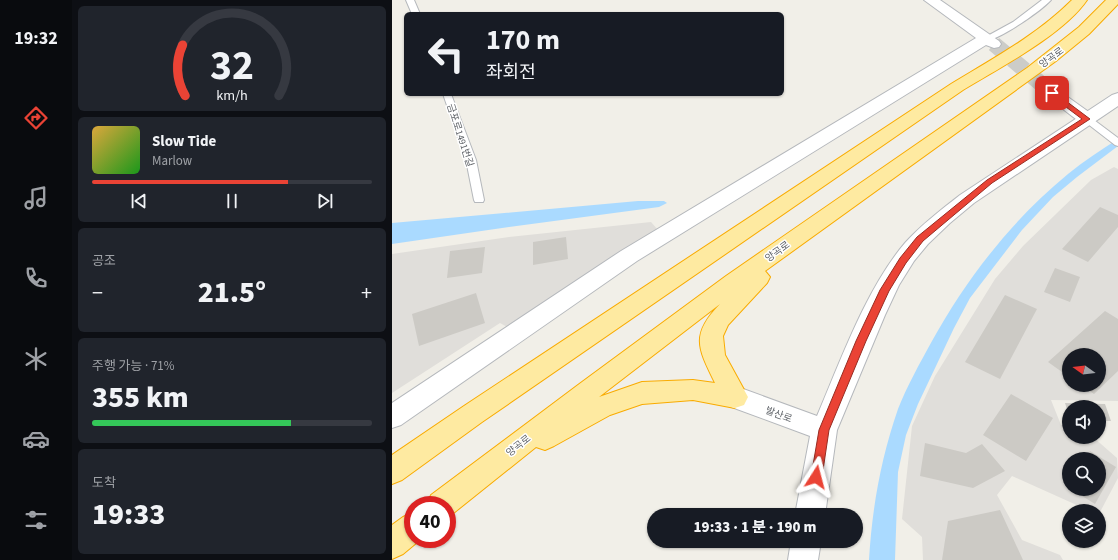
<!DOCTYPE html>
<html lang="ko">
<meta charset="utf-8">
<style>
:root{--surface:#171b24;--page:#20242c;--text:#f1f3f6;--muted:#9ea1a6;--line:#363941;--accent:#ea4335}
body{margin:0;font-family:"Source Sans 3","Noto Sans KR",sans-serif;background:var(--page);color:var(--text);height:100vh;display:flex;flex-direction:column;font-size:15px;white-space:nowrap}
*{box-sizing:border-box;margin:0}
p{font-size:13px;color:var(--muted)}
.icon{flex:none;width:22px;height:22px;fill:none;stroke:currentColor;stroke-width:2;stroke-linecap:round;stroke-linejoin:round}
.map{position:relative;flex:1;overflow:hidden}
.drawer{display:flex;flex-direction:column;gap:6px;padding:6px;background:#0d0f14;width:320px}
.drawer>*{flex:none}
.guide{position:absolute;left:12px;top:12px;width:380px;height:84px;border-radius:6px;box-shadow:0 1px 3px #0004;background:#171b24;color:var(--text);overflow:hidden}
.needle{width:26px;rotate:284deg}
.controls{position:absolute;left:670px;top:348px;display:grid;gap:8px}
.controls a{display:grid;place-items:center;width:44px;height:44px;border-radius:50%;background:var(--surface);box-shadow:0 1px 3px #0004;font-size:20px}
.speed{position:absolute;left:12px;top:496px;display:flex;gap:8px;font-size:20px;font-weight:700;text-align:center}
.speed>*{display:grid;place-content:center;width:52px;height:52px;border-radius:50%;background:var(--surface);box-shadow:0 1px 3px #0004;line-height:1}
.speed .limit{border:6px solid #d22;background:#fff;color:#111}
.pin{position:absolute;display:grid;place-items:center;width:34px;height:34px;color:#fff;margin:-17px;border-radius:8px;box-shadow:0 2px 6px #0006}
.me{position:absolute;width:44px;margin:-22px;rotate:9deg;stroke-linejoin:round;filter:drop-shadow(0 0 3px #0008)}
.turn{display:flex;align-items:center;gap:14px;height:84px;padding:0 16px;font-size:18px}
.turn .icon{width:52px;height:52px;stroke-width:2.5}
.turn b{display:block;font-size:28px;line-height:34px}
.big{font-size:30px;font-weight:800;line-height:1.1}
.drawer .tile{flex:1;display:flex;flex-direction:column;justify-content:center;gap:6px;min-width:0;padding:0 14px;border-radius:6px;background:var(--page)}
.drawer .dial{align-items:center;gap:0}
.dial svg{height:104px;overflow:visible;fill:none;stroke:var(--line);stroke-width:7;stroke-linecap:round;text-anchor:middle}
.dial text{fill:var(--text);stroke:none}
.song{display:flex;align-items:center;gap:12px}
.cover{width:48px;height:48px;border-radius:6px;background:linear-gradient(135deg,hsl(40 70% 55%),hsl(120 70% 35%))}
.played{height:4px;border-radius:2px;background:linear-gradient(90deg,var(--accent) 70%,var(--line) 70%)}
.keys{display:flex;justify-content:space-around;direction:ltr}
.heat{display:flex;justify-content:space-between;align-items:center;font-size:22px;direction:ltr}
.charge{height:6px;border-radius:3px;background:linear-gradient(90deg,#34c759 71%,var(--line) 0)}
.trip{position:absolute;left:255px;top:508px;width:216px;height:40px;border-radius:20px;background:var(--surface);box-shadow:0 1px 3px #0004;font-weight:800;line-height:40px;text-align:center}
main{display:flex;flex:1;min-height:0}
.dock{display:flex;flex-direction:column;width:72px;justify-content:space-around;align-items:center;background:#090b0e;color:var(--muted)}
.dock .icon{width:28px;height:28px}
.dock .active{color:var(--accent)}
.dock b{font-size:18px;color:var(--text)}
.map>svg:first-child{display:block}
.industrial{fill:#e0deda;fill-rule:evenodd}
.water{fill:#aadaff}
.building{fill:#cccac5}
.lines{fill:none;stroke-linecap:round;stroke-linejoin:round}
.minor-tunnel{stroke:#ccccc8;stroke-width:16;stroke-dasharray:16 8;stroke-linecap:butt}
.service-casing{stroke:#b5b8bc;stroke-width:2}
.minor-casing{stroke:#b5b8bc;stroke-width:2}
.tertiary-casing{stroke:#b5b8bc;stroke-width:2}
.trunk-casing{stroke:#f9ab00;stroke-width:2}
.service{fill:#fff;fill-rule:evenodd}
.minor{fill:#fff;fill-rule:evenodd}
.tertiary{fill:#fff;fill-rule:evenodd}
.trunk{fill:#feeaa1;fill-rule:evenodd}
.route{fill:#ea4335;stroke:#982c22}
.labels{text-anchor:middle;stroke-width:3;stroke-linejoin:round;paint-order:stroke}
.street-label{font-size:10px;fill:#5f6368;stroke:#fff}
</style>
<main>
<nav class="dock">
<b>19:32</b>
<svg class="icon active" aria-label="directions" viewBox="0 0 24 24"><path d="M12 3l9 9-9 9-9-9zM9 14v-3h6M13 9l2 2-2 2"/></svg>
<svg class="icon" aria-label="music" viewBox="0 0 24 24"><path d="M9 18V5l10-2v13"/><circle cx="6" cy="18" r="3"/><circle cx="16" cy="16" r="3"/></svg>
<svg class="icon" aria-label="phone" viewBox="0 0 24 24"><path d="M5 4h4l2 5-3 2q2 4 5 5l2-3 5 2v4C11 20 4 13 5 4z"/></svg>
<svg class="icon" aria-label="climate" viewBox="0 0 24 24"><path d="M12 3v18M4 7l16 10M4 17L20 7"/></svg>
<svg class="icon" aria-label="car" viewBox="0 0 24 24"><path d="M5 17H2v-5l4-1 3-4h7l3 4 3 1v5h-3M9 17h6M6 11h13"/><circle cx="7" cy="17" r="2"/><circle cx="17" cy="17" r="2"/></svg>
<svg class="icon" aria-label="filters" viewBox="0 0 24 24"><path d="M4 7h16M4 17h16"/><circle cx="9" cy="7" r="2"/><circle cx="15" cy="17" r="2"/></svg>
</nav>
<section class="drawer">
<div class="tile dial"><svg viewBox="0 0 100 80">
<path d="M14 69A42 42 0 1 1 86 69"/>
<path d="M14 69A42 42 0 0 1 12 30" stroke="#ea4335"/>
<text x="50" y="56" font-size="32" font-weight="700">32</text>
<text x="50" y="72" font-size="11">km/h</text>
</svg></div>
<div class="tile">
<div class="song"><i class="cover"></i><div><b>Slow Tide</b><p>Marlow</p></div></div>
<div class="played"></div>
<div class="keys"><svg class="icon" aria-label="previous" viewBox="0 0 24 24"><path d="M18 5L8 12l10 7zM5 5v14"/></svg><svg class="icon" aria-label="pause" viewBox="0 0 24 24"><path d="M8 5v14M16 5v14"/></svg><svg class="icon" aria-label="next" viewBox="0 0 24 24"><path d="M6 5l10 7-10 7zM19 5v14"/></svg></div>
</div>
<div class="tile"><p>공조</p>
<div class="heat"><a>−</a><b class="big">21.5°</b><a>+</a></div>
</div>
<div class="tile"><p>주행 가능 · 71%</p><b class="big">355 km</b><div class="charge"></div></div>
<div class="tile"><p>도착</p><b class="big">19:33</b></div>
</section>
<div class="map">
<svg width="726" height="560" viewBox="0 0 726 560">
<rect width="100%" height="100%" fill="#f1efe8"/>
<path class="industrial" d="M 722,167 L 726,169 L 726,401 L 659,400 L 669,425 L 677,425 L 677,437 L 701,437 L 725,458 L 726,478 L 707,514 L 707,511 L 698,511 L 620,476 L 605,495 L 630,540 L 668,555 L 671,560 L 531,560 L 530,537 L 510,519 L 520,426 L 543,376 L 603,279 L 631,246 L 699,180 ZM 677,355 L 707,355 L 707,385 L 677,385 ZM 677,459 L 707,459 L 707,489 L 677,489 Z
M 259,222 L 266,230 L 117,328 L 108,323 L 0,393 L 0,254 L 117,237 Z"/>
<path class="water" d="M 726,139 L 726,146 L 685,177 L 661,197 L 630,230 L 578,298 L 562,328 L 526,404 L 514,435 L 506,472 L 503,560 L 477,560 C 480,508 489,458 506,409 C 515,386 528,363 540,341 C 575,278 620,220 676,174 C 692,161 709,150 726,139 Z
M 246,201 L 272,201 L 275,203 L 267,207 L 117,227 L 0,244 L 0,223 Z"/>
<path class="building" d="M 708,207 L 726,215 L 726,227 L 696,262 L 670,249 Z
M 174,237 L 176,259 L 141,265 L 141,242 Z
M 93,247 L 90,273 L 55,278 L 58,251 Z
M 663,268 L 688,277 L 678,302 L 652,292 Z
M 84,293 L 93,323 L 27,346 L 20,314 Z
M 613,295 L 645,309 L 608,379 L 573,362 Z
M 713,311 L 726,319 L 726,371 L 702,394 L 689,385 L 707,385 L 707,355 L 677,355 L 677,377 L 656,362 Z
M 619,394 L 661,418 L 634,461 L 591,435 Z
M 673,403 L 713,404 L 719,421 L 707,421 L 707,407 L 677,407 L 677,416 Z
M 533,443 L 574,453 L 590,444 L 613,471 L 581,488 L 528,476 Z
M 698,451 L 724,467 L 703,504 L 679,489 L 707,489 L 707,459 L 693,459 Z
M 608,510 L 631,560 L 550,560 L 556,521 Z"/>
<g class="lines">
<path class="minor-tunnel" d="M 602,44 L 660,93"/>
<defs>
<path id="service" d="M 14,0 L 22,0 L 28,14 L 20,14 Z
M 650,0 L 659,0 C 650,10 604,43 591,41 L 590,39 L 621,22 Z
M 51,94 L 59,94 L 84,160 L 92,200 L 91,202 L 83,202 L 82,200 L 74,160 Z
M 695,116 L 698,117 L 726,138 L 726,146 L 723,145 L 692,121 L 690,119 L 692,117 Z"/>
<path id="minor" d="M 532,0 L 548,0 L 607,41 L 609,44 L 607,47 L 602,48 L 594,45 L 245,261 L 9,425 L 0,428 L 0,403 L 229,251 L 584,38 Z
M 660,88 L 666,90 L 701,115 L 704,119 L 701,123 L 695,124 L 689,123 L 654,96 L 652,93 L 654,90 Z"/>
<path id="tertiary" d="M 726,93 L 726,106 L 582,203 L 558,223 L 536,244 L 522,261 L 507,285 L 493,315 L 445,430 L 433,515 L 403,515 L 418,436 L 334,405 L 330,397 L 334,389 L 343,386 L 425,416 C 449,360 474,289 513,243 C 529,225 549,210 568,195 L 720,95 Z
M 399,541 L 429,541 L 426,560 L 396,560 Z"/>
<path id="trunk" d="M 680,0 L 695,0 C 671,35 607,68 571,90 L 90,422 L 10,480 L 0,484 L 0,455 L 72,406 L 559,84 C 602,58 645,35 680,0 Z
M 714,0 L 726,0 L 726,4 L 697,34 L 664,61 L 373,271 L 378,277 L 375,283 L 336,325 L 331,336 L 333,355 L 356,397 L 352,405 L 343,408 L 301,400 L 250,404 L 218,415 L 162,446 L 153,450 L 144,447 L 59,515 L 55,516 L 55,505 L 35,505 L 39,495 L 186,385 L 334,276 L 635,68 L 687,27 ZM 328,304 C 298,335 306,348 323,383 L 301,380 L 250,382 L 207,397 Z
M 21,513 L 21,539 L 29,539 L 11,554 L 0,559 L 0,525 L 11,517 Z"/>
</defs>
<use href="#service" class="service-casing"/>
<use href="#minor" class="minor-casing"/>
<use href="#tertiary" class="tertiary-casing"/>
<use href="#trunk" class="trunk-casing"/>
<use href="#service" class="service"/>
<use href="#minor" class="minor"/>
<use href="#tertiary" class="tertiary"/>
<use href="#trunk" class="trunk"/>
</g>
<path class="route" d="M 658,92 L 662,92 L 698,119 L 600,183 L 531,241 L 514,263 L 497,291 L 474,341 L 437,430 L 430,477 L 428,481 L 424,482 L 420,481 L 419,477 L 427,430 L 464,341 L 488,290 L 508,258 L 525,237 L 595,180 L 690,119 L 658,95 Z"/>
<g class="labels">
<g class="street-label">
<text transform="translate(659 57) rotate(-36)" y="4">양곡로</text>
<text transform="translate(69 135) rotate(72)" y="4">금포로1491번길</text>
<text transform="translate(385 251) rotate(-36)" y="4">양곡로</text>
<text transform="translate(387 414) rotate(20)" y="4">발산로</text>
<text transform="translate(126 445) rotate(-38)" y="4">양곡로</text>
</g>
</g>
</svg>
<div class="controls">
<a><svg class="needle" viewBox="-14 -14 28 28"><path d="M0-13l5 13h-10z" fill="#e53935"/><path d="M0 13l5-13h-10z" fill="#9ea1a6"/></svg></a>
<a><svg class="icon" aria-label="sound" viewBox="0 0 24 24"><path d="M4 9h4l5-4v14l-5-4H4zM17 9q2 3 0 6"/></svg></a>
<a><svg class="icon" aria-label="search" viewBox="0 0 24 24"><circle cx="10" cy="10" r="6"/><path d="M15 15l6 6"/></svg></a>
<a><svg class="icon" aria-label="layers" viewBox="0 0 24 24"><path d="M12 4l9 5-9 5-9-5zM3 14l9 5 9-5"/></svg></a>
</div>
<div class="speed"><div class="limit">40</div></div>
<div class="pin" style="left:660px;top:93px;background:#d93025"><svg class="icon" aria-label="arrive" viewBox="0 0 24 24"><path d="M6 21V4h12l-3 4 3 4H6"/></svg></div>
<svg class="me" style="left:424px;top:477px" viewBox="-20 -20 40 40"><path d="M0-17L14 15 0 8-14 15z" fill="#ea4335" stroke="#fff" stroke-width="4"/></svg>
<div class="trip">19:33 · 1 분 · 190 m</div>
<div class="guide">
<div class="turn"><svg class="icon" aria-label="left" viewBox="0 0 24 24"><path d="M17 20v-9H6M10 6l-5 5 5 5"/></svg><div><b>170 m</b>좌회전</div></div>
</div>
</div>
</main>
